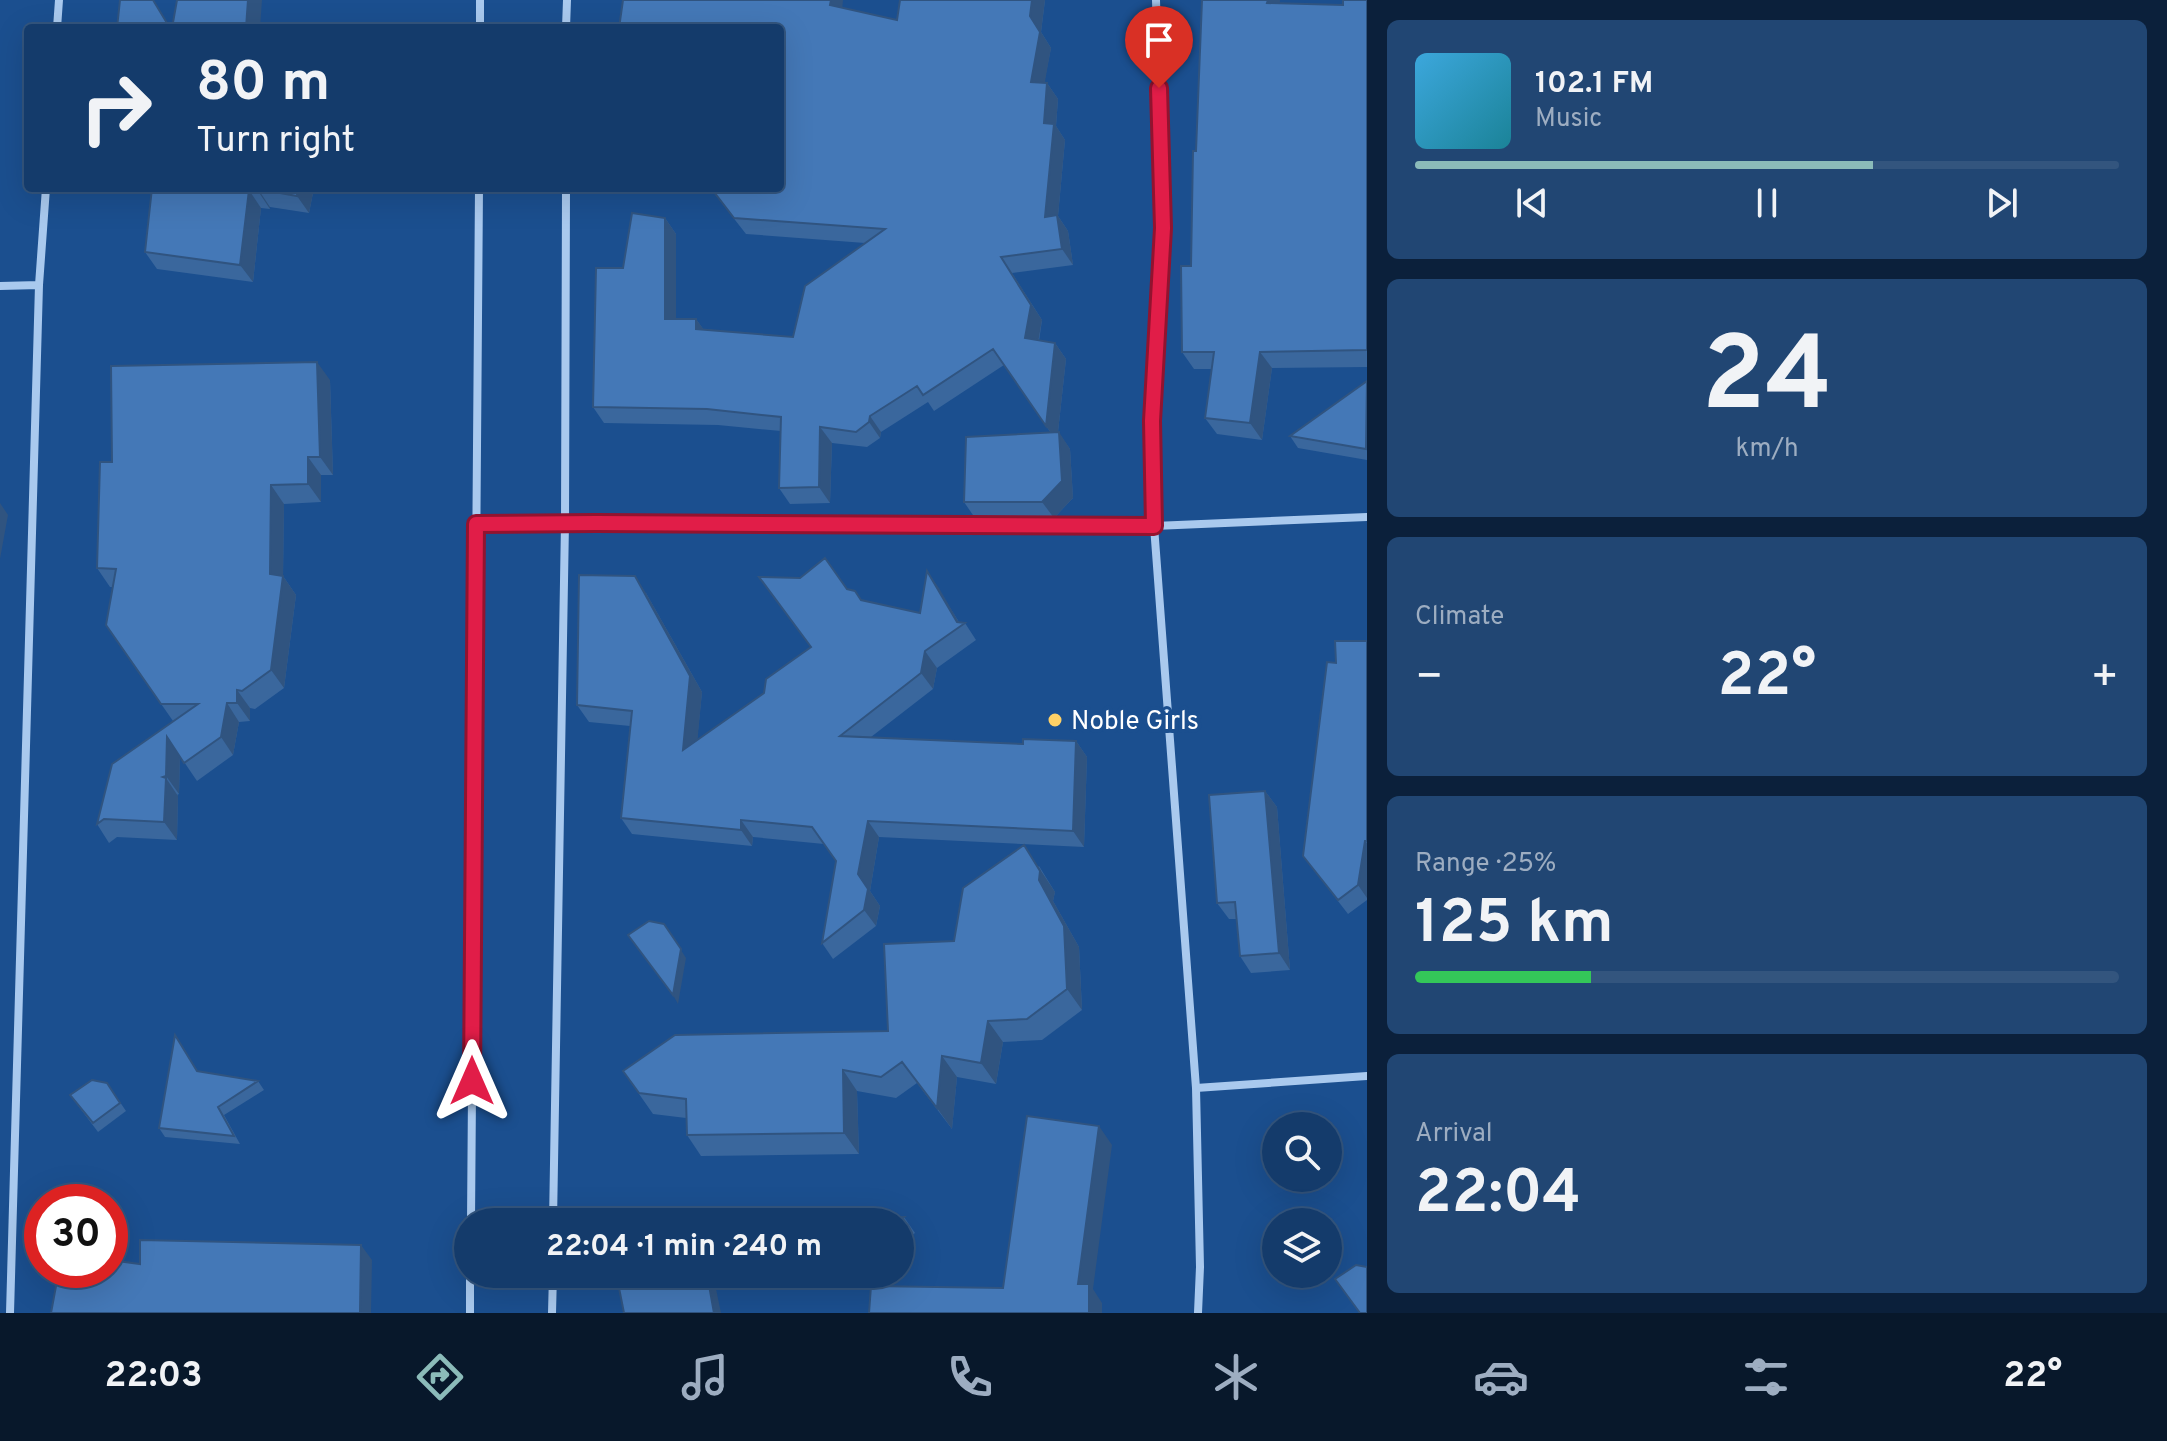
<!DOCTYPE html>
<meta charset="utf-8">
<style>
:root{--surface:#143b6b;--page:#214673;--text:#f1f3f6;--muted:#9dadc1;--line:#33557e;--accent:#8bbbb9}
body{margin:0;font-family:Overpass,sans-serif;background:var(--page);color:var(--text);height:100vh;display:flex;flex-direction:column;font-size:30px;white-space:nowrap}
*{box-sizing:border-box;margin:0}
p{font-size:26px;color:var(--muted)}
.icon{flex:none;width:44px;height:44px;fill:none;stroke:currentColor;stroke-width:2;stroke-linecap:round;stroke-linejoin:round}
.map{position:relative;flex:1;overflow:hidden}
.panel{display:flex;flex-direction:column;gap:20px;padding:20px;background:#0b203b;width:800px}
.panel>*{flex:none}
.banner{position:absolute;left:24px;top:24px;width:760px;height:168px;border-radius:8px;box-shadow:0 8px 32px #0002,0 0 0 2px var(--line);background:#143b6b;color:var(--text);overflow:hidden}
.controls{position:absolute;left:1262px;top:1112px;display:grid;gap:16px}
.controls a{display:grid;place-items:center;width:80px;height:80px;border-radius:50%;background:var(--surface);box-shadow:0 8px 32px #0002,0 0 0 2px var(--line);font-size:40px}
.speed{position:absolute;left:24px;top:1184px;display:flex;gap:16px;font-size:40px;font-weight:700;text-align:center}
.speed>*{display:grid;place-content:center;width:104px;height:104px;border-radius:50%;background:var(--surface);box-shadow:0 8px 32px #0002,0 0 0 2px var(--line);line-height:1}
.speed .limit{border:12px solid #d22;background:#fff;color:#111}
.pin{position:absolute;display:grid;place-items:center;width:68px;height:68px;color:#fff;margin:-82px -34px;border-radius:50% 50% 50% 0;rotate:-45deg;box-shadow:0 0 8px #0007}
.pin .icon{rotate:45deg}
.me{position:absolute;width:88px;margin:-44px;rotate:0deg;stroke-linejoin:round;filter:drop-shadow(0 0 6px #0008)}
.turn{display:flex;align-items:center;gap:28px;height:168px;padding:0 40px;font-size:36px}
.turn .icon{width:104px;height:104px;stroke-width:2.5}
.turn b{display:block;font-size:56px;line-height:68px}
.big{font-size:60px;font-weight:700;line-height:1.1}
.panel .tile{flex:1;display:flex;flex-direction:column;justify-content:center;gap:12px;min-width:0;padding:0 28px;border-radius:12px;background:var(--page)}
.panel .dial{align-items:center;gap:0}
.dial b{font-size:104px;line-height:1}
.song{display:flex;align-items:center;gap:24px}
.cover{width:96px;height:96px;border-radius:12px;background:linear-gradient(135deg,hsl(200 70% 55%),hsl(190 70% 35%))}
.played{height:8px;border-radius:4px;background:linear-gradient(90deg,var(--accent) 65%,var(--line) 65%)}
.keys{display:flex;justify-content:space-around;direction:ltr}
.heat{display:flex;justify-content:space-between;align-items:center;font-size:44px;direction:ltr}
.charge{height:12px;border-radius:6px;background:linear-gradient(90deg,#34c759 25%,var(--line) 0)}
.trip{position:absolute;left:454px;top:1208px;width:460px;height:80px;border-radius:40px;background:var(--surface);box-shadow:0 8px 32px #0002,0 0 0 2px var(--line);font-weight:700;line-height:80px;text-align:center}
.tabs{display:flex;height:128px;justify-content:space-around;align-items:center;background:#08182b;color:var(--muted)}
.tabs .icon{width:56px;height:56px}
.tabs .current{color:var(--accent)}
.tabs b{font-size:36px;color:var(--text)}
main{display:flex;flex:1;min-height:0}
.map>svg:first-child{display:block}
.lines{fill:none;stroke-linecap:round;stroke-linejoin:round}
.minor{stroke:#a9c9ee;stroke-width:8}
.wall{fill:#3a679d}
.shaded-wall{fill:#305480}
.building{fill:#4478b7;stroke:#305480;stroke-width:2}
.route-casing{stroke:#92132f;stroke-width:20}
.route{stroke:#e11d48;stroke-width:14}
.poi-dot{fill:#ffd166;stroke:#1b4f8f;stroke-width:3}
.labels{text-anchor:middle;stroke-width:8;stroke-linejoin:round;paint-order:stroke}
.poi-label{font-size:26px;fill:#fff;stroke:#1b4f8f;text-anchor:start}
</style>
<main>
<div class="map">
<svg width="1367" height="1313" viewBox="0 0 1367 1313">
<rect width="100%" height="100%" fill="#1b4f8f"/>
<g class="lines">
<path class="minor" d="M 1156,0 L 1163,228 L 1152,421 L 1154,526 L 1196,1088 L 1200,1267 L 1198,1313
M 57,28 L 59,0
M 480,28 L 480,0
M 566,28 L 567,0
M 0,286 L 39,285
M 476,524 L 565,523 L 1154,526 L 1367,517
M 1196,1088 L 1367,1076
M 471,1222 L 479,188
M 553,1222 L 565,523 L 566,188
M 10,1313 L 39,285 L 46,188
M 470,1313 L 470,1274
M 552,1313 L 553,1274"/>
</g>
<path class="wall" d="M 900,0 L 1045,0 L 1041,32 L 1051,48 L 1044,83 L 1047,83 L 1058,99 L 1056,126 L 1065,140 L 1058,216 L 1068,231 L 1073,265 L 1012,273 L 1042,320 L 1039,341 L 1055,343 L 1066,359 L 1058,432 L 1070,449 L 1073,498 L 1054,518 L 975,518 L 964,502 L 1051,433 L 1004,365 L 934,411 L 928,402 L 881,432 L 880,438 L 867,447 L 832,443 L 830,503 L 790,504 L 779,488 L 781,431 L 718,425 L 604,423 L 593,407 L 623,268 L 665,218 L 676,234 L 676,319 L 696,319 L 703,329 L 793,337 L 865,243 L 746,234 L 710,188 L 780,188 L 842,8 L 897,20 Z
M 1367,0 L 1367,367 L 1272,368 L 1262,440 L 1217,434 L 1205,418 L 1212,369 L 1194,369 L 1182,352 L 1191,266 L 1279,3 L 1343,5 Z
M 152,188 L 314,188 L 309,213 L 270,207 L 270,209 L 261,208 L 253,282 L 157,269 L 145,252 Z
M 330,380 L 333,475 L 321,475 L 321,502 L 284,504 L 283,576 L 296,595 L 284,688 L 255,709 L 250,708 L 250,721 L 239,722 L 233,755 L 197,781 L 180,756 L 179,794 L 177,795 L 178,796 L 177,840 L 117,837 L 109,843 L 97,824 L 173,721 L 106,625 L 113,587 L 110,587 L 97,568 L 112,462 Z
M 1367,381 L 1367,460 L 1298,448 L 1290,436 Z
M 927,571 L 959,622 L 965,623 L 976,640 L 937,668 L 933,689 L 871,737 L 1023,744 L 1076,741 L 1087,757 L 1084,847 L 879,837 L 870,891 L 880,906 L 876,926 L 833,959 L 822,943 L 836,861 L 824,844 L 753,837 L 752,846 L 632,834 L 621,818 L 630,726 L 589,722 L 577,705 L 646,593 L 702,692 L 697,740 L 764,693 L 811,647 L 847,589 L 862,600 L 920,613 Z
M 1367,641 L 1367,900 L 1348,914 L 1303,856 L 1336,663 Z
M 1265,791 L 1277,807 L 1290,970 L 1251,973 L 1240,956 L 1237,919 L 1229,919 L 1217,903 Z
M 1039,866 L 1055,892 L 1053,901 L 1079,947 L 1082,1010 L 1042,1040 L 1003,1042 L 996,1084 L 957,1077 L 952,1129 L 917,1083 L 896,1098 L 857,1091 L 859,1154 L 701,1156 L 687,1135 L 686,1118 L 653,1114 L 623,1071 L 888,1031 L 954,941 Z
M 198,1071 L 258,1081 L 264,1090 L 224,1115 L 240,1144 L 165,1137 L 159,1128 Z
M 107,1083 L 126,1111 L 98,1132 L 70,1095 Z
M 904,1217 L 915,1233 L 900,1244 L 900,1222 L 714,1222 Z
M 716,1274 L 862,1274 L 847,1286 L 726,1289 Z"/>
<path class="shaded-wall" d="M 248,0 L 262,0 L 260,28 L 246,28 Z
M 831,0 L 843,0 L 841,21 L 830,5 Z
M 1032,0 L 1045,0 L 1041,32 L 1051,48 L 1042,98 L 1031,82 L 1030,16 Z
M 1268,0 L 1280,0 L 1279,19 L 1267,3 Z
M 1047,83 L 1058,99 L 1056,126 L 1065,140 L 1058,216 L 1068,231 L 1073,265 L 1062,249 L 1045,217 L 1044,123 Z
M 298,188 L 314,188 L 309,213 L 297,196 Z
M 258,189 L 270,207 L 270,209 L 258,191 Z
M 249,190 L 261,208 L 253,282 L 240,265 Z
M 665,218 L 676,234 L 676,335 L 665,319 Z
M 1001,257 L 1042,320 L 1036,354 L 1025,338 Z
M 696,319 L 707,334 L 696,329 Z
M 1055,343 L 1066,359 L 1057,441 L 1046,426 Z
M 1260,352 L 1272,368 L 1262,440 L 1250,423 Z
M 317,362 L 330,380 L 333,475 L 320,457 Z
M 870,416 L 881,432 L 880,438 L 869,422 Z
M 820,427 L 832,443 L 830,503 L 819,487 Z
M 1059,432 L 1070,449 L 1073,498 L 1054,518 L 1042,502 Z
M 308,457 L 321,475 L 321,502 L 308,484 Z
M 271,485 L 284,504 L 283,583 L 283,576 L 296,595 L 284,688 L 271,670 L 270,574 Z
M 0,503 L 8,515 L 0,559 Z
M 927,571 L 939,588 L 961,626 L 960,626 Z
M 635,576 L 646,593 L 702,692 L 695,767 L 683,750 Z
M 925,651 L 937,668 L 933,689 L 921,673 Z
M 237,690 L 250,708 L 250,721 L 237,703 Z
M 227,703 L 239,722 L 233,755 L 221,737 Z
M 167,737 L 180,756 L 179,794 L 166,776 Z
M 1076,741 L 1087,757 L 1084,847 L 1073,831 Z
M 166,778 L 178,796 L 177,840 L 164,822 Z
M 1265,791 L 1277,807 L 1290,970 L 1279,953 Z
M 741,820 L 753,837 L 752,846 L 741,830 Z
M 868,821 L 879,837 L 870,891 L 880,906 L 876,926 L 864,910 L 858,874 Z
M 1365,841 L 1367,843 L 1367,898 L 1358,885 Z
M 1024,845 L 1055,892 L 1053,901 L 1079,947 L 1082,1010 L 1067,989 L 1039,880 Z
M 664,924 L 686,958 L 678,1004 L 673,995 Z
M 988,1021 L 1003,1042 L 996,1084 L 981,1063 Z
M 942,1056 L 957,1077 L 952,1129 L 937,1108 Z
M 843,1070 L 857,1091 L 859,1154 L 844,1133 Z
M 1099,1126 L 1112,1145 L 1093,1289 L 1102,1303 L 1102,1313 L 1089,1313 L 1078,1284 Z
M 361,1245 L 372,1260 L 371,1313 L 360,1313 Z
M 707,1274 L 709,1274 L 715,1284 L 721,1313 L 714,1313 Z"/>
<path class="building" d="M 120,0 L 153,0 L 170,28 L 117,28 Z
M 177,0 L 248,0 L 246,28 L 172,28 Z
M 623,0 L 831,0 L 830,5 L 897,20 L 900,0 L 1032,0 L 1030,16 L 1040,32 L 1031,82 L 1047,83 L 1044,123 L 1054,124 L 1045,217 L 1057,215 L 1062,249 L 1001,257 L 1031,305 L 1025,338 L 1055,343 L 1046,426 L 993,349 L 923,395 L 917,386 L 870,416 L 869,422 L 856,432 L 820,427 L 819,487 L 779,488 L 781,417 L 707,409 L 593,407 L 596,268 L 623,268 L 632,213 L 665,218 L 665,319 L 696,319 L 696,329 L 793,337 L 805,286 L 885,229 L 734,218 L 711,188 L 780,188 L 780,28 L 619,28 Z
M 1202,0 L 1268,0 L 1267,3 L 1343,5 L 1343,0 L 1367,0 L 1367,350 L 1260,352 L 1250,423 L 1205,418 L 1214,352 L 1182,352 L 1181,266 L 1191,266 L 1193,151 L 1196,151 Z
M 152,188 L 298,188 L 297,196 L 258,189 L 258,191 L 249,190 L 240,265 L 145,252 Z
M 317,362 L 320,457 L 308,457 L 308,484 L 271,485 L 270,574 L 283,576 L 271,670 L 242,691 L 237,690 L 237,703 L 227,703 L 221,737 L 184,763 L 167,737 L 166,776 L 163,777 L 166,778 L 164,822 L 104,819 L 97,824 L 112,764 L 198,704 L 161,704 L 106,625 L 116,569 L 97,568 L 100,462 L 112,462 L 111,366 Z
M 1367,381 L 1366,449 L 1290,436 Z
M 1059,432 L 1062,481 L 1042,502 L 964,502 L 966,437 Z
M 825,558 L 847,589 L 855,591 L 861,600 L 920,613 L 927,571 L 957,622 L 965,623 L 925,651 L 921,673 L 840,736 L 1023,744 L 1023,739 L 1076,741 L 1073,831 L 868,821 L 858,874 L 868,889 L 864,910 L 822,943 L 836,861 L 812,827 L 741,820 L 741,830 L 621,818 L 632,711 L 577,705 L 579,575 L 635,576 L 690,676 L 683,750 L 764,693 L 766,679 L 811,647 L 759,577 L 800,578 Z
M 1335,641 L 1367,641 L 1367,841 L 1365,841 L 1358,885 L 1338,900 L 1303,856 L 1327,662 L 1336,663 Z
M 1265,791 L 1279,953 L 1240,956 L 1235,902 L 1217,903 L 1209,795 Z
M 1024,845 L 1040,871 L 1039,880 L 1064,926 L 1067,989 L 1027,1019 L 988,1021 L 981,1063 L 942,1056 L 937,1108 L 902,1062 L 881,1077 L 843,1070 L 844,1133 L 687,1135 L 686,1099 L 639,1093 L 623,1071 L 675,1035 L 888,1031 L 884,944 L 954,941 L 963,888 Z
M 649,921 L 664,924 L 681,949 L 673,995 L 628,935 Z
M 175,1035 L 197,1071 L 258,1081 L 218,1107 L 234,1136 L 159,1128 Z
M 92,1080 L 107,1083 L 120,1103 L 93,1123 L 70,1095 Z
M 1027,1116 L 1099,1126 L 1078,1284 L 1089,1284 L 1089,1313 L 869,1313 L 871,1286 L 1003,1288 Z
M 904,1217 L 898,1222 L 714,1222 L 714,1221 Z
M 140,1240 L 361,1245 L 360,1313 L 51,1313 L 59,1270 L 110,1270 L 110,1260 L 140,1264 Z
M 1356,1265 L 1367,1267 L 1367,1313 L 1360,1313 L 1335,1279 Z
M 686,1274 L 707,1274 L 714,1313 L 624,1313 L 619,1288 Z"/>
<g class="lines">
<defs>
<path id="route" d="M 472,1081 L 476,524 L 596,523 L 1154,526 L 1152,421 L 1163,228 L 1159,88"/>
</defs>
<use href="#route" class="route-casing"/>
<use href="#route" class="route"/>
</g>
<circle class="poi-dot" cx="1055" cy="720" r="8"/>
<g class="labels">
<g class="poi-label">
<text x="1071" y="729">Noble Girls</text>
</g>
</g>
</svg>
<div class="controls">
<a><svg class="icon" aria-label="search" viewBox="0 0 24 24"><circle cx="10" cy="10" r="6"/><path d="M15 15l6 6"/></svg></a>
<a><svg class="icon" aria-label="layers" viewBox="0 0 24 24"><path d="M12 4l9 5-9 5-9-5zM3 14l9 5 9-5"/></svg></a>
</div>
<div class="speed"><div class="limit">30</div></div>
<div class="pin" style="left:1159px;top:88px;background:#d93025"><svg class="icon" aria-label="arrive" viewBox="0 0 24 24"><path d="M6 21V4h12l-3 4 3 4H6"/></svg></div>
<svg class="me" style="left:472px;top:1081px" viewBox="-20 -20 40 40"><path d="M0-17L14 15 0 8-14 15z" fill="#e11d48" stroke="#fff" stroke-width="4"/></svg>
<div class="trip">22:04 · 1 min · 240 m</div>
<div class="banner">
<div class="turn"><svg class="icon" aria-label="right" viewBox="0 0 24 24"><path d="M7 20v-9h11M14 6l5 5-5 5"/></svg><div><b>80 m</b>Turn right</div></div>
</div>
</div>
<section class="panel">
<div class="tile">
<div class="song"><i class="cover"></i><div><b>102.1 FM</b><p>Music</p></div></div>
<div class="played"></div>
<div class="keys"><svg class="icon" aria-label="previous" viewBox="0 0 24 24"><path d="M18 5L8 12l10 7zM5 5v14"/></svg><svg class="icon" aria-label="pause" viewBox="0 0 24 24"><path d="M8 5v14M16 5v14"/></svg><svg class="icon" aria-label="next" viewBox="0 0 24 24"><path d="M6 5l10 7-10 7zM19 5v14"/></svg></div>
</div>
<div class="tile dial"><b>24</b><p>km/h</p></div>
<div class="tile"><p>Climate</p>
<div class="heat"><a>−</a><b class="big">22°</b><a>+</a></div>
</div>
<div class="tile"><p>Range · 25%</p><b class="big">125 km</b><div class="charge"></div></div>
<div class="tile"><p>Arrival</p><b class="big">22:04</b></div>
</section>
</main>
<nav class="tabs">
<b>22:03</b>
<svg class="icon current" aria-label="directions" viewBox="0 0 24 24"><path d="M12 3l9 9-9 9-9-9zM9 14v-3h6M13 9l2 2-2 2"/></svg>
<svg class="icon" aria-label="music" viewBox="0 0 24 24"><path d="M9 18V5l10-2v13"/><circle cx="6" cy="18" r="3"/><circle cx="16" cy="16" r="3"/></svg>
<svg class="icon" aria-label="phone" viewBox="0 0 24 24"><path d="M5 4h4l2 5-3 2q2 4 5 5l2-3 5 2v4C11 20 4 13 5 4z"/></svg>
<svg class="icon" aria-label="climate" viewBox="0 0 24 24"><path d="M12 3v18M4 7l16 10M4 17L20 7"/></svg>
<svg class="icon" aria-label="car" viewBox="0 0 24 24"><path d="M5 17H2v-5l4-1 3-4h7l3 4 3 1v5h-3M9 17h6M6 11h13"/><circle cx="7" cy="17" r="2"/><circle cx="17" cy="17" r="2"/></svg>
<svg class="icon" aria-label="filters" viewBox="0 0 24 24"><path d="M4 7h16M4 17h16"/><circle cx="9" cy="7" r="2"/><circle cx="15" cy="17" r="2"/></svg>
<b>22°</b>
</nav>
